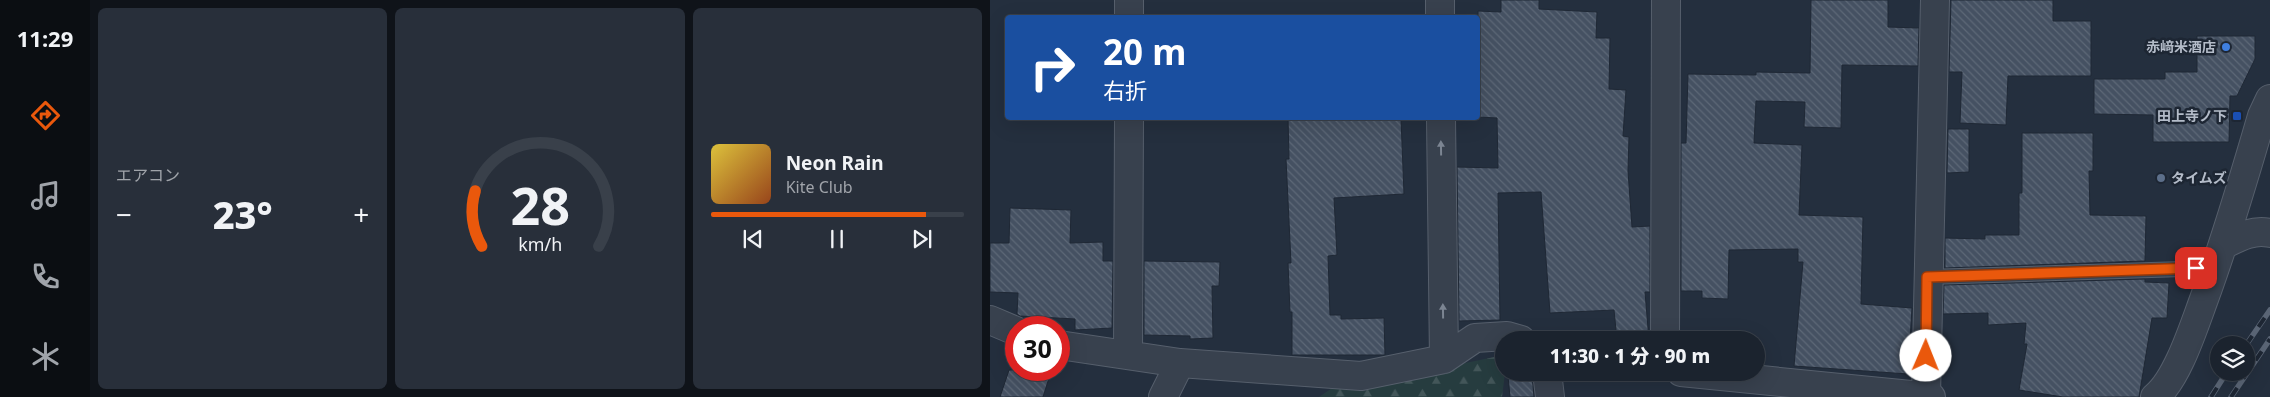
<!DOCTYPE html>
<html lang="ja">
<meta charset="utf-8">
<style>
:root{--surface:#1b232e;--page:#282f3a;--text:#f1f3f6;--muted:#a0a4aa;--line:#39404a;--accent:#ea580c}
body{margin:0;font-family:"Noto Sans","Noto Sans JP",sans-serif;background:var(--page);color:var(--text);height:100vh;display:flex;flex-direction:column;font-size:19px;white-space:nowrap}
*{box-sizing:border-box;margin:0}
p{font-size:16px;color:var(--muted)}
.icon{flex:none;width:28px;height:28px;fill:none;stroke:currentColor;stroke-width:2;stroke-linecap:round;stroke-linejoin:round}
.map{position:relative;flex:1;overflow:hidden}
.sheet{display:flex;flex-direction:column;gap:8px;padding:8px;background:#0f1319;width:900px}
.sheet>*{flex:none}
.hud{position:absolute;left:15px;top:15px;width:475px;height:105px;border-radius:5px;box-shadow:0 5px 20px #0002,0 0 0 1px var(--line);background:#1a4fa0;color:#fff;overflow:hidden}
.tools{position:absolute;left:1220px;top:336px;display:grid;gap:10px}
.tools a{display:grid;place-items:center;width:45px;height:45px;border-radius:50%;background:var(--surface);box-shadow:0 5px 20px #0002,0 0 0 1px var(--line);font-size:25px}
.speed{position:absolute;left:15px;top:316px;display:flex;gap:10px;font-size:25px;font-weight:700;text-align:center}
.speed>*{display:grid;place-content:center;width:65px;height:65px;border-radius:50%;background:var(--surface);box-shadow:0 5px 20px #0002,0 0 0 1px var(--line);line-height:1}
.speed .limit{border:8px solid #d22;background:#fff;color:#111}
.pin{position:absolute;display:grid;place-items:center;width:42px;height:42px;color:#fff;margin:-21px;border-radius:10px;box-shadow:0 2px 8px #0006}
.me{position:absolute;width:55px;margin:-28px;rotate:1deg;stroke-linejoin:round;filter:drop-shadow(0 0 4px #0008)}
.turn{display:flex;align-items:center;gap:18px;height:105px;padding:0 15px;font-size:22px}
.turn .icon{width:65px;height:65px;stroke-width:2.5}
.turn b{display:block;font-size:35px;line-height:42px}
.big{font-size:38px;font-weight:800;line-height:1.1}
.sheet .card{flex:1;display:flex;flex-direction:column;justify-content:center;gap:8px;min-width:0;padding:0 18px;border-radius:8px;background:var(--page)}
.sheet .dial{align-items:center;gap:0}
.dial svg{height:130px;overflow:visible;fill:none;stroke:var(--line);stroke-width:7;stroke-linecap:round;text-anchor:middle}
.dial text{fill:var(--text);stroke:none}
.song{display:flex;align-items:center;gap:15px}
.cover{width:60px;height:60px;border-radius:8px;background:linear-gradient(135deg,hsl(50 70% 55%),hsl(20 70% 35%))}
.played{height:5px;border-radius:2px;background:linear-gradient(90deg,var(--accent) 85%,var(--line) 85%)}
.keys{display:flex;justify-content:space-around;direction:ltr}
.heat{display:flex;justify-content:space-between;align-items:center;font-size:28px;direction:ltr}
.sheet .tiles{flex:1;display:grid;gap:8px;grid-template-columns:repeat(3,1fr)}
.trip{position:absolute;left:505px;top:331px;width:270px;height:50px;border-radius:25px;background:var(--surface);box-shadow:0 5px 20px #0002,0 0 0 1px var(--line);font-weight:800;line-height:50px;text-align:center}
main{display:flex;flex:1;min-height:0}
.menu{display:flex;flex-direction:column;width:90px;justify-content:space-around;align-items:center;background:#0b0e12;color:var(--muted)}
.menu .icon{width:35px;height:35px}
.menu .on{color:var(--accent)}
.menu b{font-size:22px;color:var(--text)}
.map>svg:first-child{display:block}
.forest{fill:url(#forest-firs)}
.building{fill:url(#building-back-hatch);stroke:#1f2835}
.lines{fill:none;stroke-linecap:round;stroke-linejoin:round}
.lane-casing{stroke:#565f6c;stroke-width:16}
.street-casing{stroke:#565f6c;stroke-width:30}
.lane{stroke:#38414e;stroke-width:14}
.street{stroke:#38414e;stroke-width:28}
.rail-casing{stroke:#5a6575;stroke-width:5.5}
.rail{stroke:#1d2633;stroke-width:4;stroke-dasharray:11;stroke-linecap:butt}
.oneway{fill:#7c8592}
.route-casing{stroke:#983908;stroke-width:12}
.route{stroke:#ea580c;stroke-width:9}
.shop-dot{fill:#3f7fe0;stroke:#1d2633;stroke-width:2}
.transit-dot{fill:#1a4fb4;stroke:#1d2633;stroke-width:2}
.service-dot{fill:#5c6f8a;stroke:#1d2633;stroke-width:2}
.labels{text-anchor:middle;stroke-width:5;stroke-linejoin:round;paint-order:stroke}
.poi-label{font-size:14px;font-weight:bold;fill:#b4bcc9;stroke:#1d2633;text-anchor:end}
</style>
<main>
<nav class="menu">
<b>11:29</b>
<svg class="icon on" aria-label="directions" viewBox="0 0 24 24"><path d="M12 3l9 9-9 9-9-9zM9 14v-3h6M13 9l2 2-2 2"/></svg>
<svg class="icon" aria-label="music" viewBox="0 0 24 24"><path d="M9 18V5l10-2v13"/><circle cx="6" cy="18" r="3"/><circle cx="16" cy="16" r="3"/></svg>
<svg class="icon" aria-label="phone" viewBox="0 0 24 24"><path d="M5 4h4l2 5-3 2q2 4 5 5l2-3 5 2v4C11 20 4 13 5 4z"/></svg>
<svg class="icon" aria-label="climate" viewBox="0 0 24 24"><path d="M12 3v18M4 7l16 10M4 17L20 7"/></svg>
</nav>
<section class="sheet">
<div class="tiles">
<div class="card"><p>エアコン</p>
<div class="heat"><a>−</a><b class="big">23°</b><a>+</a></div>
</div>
<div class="card dial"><svg viewBox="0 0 100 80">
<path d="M14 69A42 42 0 1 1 86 69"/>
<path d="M14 69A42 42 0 0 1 10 35" stroke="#ea580c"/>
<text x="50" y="56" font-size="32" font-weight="700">28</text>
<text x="50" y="72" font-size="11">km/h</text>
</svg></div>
<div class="card">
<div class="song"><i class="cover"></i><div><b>Neon Rain</b><p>Kite Club</p></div></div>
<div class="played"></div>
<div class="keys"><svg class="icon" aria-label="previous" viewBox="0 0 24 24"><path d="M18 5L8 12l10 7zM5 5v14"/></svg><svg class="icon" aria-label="pause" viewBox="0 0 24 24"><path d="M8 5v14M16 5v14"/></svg><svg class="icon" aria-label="next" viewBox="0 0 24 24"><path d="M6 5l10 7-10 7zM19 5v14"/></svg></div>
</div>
</div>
</section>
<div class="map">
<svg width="1280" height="397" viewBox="0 0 1280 397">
<defs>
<pattern id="forest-firs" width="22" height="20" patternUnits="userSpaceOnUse" patternTransform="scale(1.25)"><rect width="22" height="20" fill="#263c3f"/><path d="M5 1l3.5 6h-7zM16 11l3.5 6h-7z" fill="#435659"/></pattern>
<pattern id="building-back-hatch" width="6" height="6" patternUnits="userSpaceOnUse" patternTransform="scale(1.25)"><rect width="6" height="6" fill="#455162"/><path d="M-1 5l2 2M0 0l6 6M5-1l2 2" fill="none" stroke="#5d6877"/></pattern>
</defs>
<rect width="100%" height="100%" fill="#242f3e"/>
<path class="forest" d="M 514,355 L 515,373 L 512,397 L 329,397 L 351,382 L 461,366 Z"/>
<path class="building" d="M 511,0 L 549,0 L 549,9 L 607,12 L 606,38 L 620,38 L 619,89 L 636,90 L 633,136 L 639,137 L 638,171 L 642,227 L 660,226 L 660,292 L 655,292 L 659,340 L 627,340 L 624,310 L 560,313 L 551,192 L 508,193 L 510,320 L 469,321 L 467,167 L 508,168 L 507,118 L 488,117 L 488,11 L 511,12 Z
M 821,0 L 898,0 L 898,27 L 929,28 L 928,66 L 852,65 L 851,128 L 814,127 L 815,102 L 766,101 L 764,143 L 812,145 L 809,215 L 873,217 L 871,304 L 922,308 L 918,374 L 804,366 L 813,262 L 808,262 L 808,249 L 739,250 L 738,299 L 712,298 L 712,291 L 691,291 L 691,143 L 696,143 L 698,74 L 766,75 L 766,72 L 820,73 Z
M 961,0 L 1063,0 L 1063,21 L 1101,21 L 1101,76 L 1018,76 L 1016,125 L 970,123 L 972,72 L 959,72 Z
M 1207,36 L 1265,36 L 1265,59 L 1247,96 L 1240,96 L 1239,142 L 1163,142 L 1163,115 L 1104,114 L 1104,79 L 1175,79 L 1175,72 L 1207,72 Z
M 298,118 L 411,118 L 414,194 L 344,198 L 347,255 L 338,256 L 340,315 L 351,315 L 351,319 L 394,318 L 395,355 L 302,355 L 302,312 L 300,312 L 298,263 L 301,263 L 296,159 L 299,159 Z
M 958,129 L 979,129 L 979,172 L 957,173 Z
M 1032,133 L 1103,133 L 1103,171 L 1099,171 L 1100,215 L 1156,216 L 1155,261 L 955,268 L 955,238 L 995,239 L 995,235 L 1029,235 L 1029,193 L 1032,193 Z
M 20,208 L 81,210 L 80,243 L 113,242 L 113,261 L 123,261 L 122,328 L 85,330 L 85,319 L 30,316 L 27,314 L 28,293 L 0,292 L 0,243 L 19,243 Z
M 154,261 L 230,262 L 229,286 L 222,286 L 223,338 L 200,339 L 200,336 L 154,335 Z
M 1155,279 L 1155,282 L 1179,283 L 1177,318 L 1162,318 L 1149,397 L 1073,397 L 1029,390 L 1037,344 L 1034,344 L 1036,323 L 998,325 L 998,313 L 953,314 L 954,285 Z
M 19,370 L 44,370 L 60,375 L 53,397 L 10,397 Z
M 542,374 L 544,397 L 520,397 L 518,376 Z"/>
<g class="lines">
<defs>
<path id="lane" d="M 937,277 L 1225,268"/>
<path id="street" d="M 450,0 L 450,18
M 139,18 L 139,0
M 451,118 L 454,359
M 1235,244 C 1249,237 1264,229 1280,233
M 0,320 L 26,331
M 675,340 L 676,0
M 69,345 L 190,363 L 371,376 L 454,359 L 485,338 L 517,336 L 531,340
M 138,355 L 139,118
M 557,372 L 560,397
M 691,372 L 941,397
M 936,396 L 945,0
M 173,397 L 190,363
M 1165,397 C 1187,380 1204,326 1214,299 C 1236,239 1254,178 1272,116 L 1280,99"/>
</defs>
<use href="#lane" class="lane-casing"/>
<use href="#street" class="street-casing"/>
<use href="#lane" class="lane"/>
<use href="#street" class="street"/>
<defs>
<path id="rail" d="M 1256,345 L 1280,310
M 1221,397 L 1237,372
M 1241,397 L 1280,339"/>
</defs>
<use href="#rail" class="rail-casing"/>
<use href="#rail" class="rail"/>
</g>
<defs><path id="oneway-solid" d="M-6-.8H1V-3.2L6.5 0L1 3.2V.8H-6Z" transform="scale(1.25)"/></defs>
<g class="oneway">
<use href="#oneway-solid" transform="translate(451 148) rotate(-91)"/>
<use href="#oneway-solid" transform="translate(453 311) rotate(-91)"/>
</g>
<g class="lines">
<defs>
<path id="route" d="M 936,356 L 937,277 L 1206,268"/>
</defs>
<use href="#route" class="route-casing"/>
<use href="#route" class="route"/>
</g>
<circle class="shop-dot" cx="1236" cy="47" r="5"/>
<rect class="transit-dot" x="1242" y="111" width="10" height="10" rx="2.5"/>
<circle class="service-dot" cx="1171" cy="178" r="5"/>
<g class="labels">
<g class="poi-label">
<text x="1226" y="52">赤﨑米酒店</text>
<text x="1237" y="121">田上寺ノ下</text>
<text x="1181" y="183" text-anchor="start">タイムズ</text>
</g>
</g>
</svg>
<div class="tools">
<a><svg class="icon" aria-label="layers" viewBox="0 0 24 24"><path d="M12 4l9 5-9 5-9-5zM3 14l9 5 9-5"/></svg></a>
</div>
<div class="speed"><div class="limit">30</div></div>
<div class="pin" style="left:1206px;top:268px;background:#d93025"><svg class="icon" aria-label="arrive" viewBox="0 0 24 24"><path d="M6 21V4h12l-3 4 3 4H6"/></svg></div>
<svg class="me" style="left:936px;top:356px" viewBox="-20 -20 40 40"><circle r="19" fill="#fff"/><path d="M0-13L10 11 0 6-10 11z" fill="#ea580c"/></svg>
<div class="trip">11:30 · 1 分 · 90 m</div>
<div class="hud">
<div class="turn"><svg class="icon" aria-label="right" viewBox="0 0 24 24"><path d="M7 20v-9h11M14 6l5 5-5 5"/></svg><div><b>20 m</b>右折</div></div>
</div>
</div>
</main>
